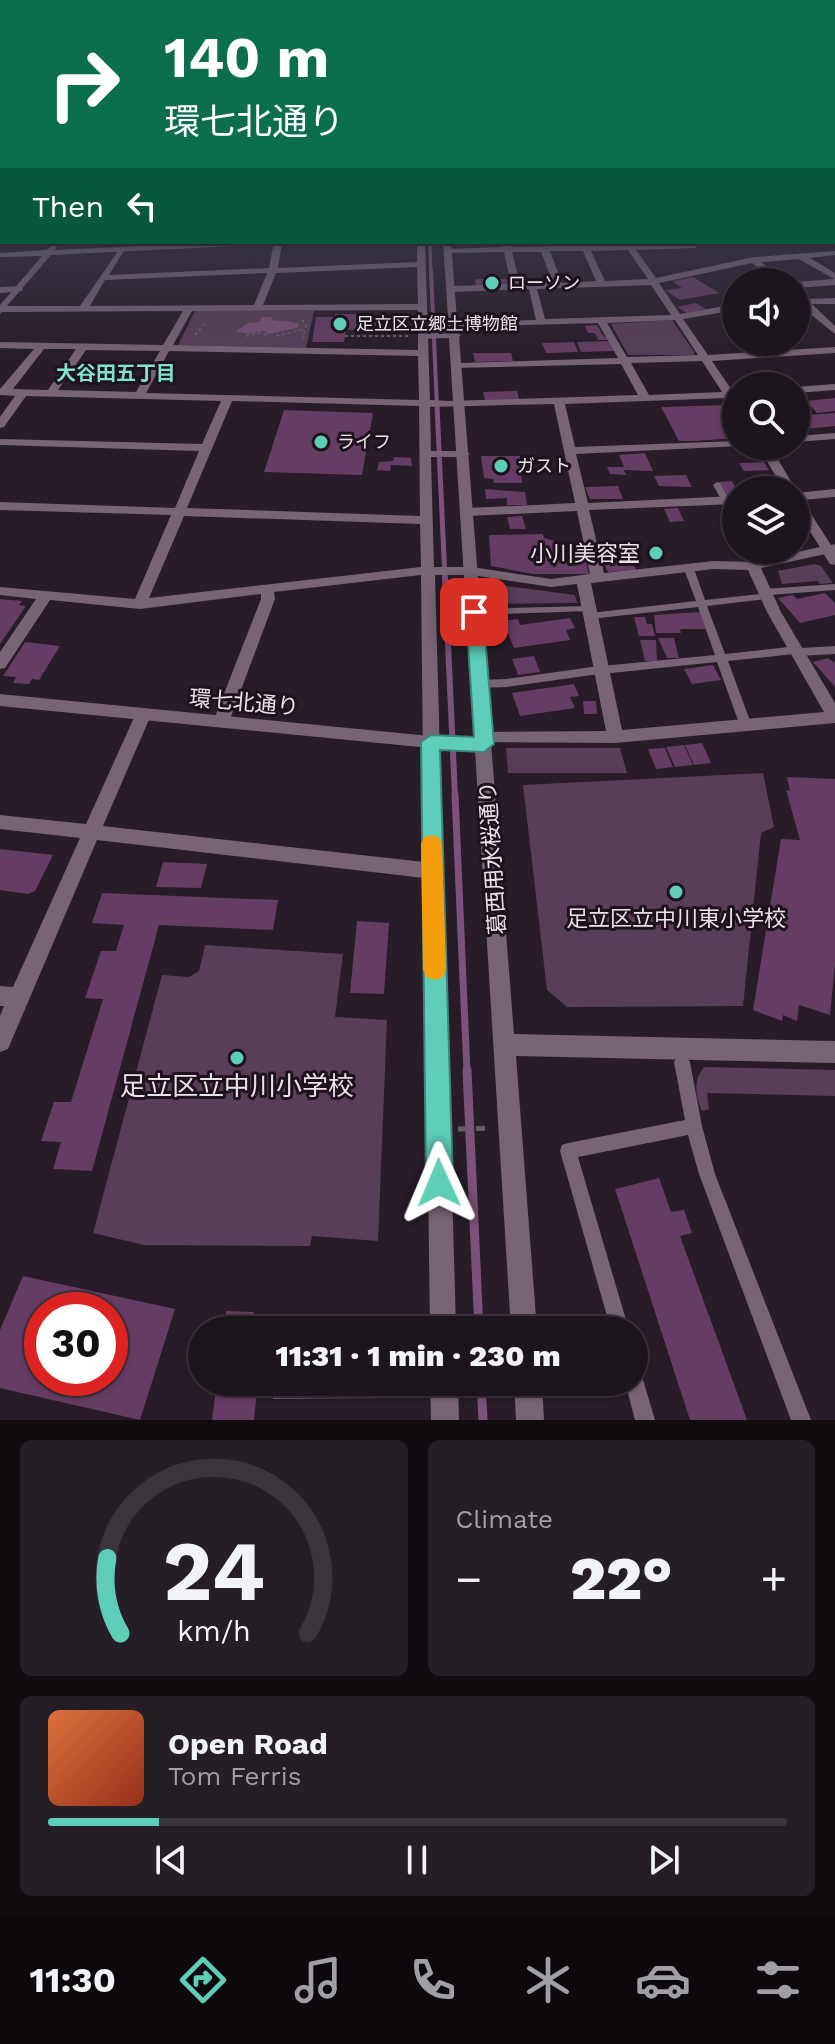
<!DOCTYPE html>
<meta charset="utf-8">
<style>
:root{--surface:#1d151d;--page:#251e26;--text:#f1f3f6;--muted:#a09fa4;--line:#3b343b;--accent:#5eceb8}
body{margin:0;font-family:"Work Sans","Noto Sans JP",sans-serif;background:var(--page);color:var(--text);height:100vh;display:flex;flex-direction:column;font-size:30px;white-space:nowrap}
*{box-sizing:border-box;margin:0}
p{font-size:26px;color:var(--muted)}
.icon{flex:none;width:44px;height:44px;fill:none;stroke:currentColor;stroke-width:2;stroke-linecap:round;stroke-linejoin:round}
.map{position:relative;height:1420px;overflow:hidden}
.details{display:flex;flex-direction:column;gap:20px;padding:20px;background:#100c10;flex:1}
.details>*{flex:none}
.hud{position:absolute;left:0px;top:0px;width:836px;height:244px;box-shadow:0 2px 6px #0004,0 0 0 2px var(--line);background:#0b6e4f;color:#fff;overflow:hidden}
.buttons{position:absolute;left:722px;top:268px;display:grid;gap:16px}
.buttons a{display:grid;place-items:center;width:88px;height:88px;border-radius:50%;background:var(--surface);box-shadow:0 2px 6px #0004,0 0 0 2px var(--line);font-size:40px}
.speed{position:absolute;left:24px;top:1292px;display:flex;gap:16px;font-size:40px;font-weight:700;text-align:center}
.speed>*{display:grid;place-content:center;width:104px;height:104px;border-radius:50%;background:var(--surface);box-shadow:0 2px 6px #0004,0 0 0 2px var(--line);line-height:1}
.speed .limit{border:12px solid #d22;background:#fff;color:#111}
.pin{position:absolute;display:grid;place-items:center;width:68px;height:68px;color:#fff;margin:-34px;border-radius:16px;box-shadow:0 4px 12px #0006}
.me{position:absolute;width:88px;margin:-44px;rotate:359deg;stroke-linejoin:round;filter:drop-shadow(0 0 6px #0008)}
.turn{display:flex;align-items:center;gap:28px;height:168px;padding:0 32px;font-size:36px}
.turn .icon{width:104px;height:104px;stroke-width:2.5}
.turn b{display:block;font-size:56px;line-height:68px}
.then{display:flex;align-items:center;height:76px;padding:0 32px;background:#0003;gap:16px;font-size:30px}
.big{font-size:60px;font-weight:800;line-height:1.1}
.details .tile{flex:1;display:flex;flex-direction:column;justify-content:center;gap:12px;min-width:0;padding:0 28px;border-radius:12px;background:var(--page)}
.details .dial{align-items:center;gap:0}
.dial svg{height:208px;overflow:visible;fill:none;stroke:var(--line);stroke-width:7;stroke-linecap:round;text-anchor:middle}
.dial text{fill:var(--text);stroke:none}
.song{display:flex;align-items:center;gap:24px}
.cover{width:96px;height:96px;border-radius:12px;background:linear-gradient(135deg,hsl(20 70% 55%),hsl(10 70% 35%))}
.played{height:8px;border-radius:4px;background:linear-gradient(90deg,var(--accent) 15%,var(--line) 15%)}
.keys{display:flex;justify-content:space-around;direction:ltr}
.heat{display:flex;justify-content:space-between;align-items:center;font-size:44px;direction:ltr}
.details .tiles{flex:1;display:grid;gap:20px;grid-template-columns:1fr 1fr}
.tile:last-child{grid-column:span 2}
.trip{position:absolute;left:188px;top:1316px;width:460px;height:80px;border-radius:40px;background:var(--surface);box-shadow:0 2px 6px #0004,0 0 0 2px var(--line);font-weight:800;line-height:80px;text-align:center}
.tabs{display:flex;height:128px;justify-content:space-around;align-items:center;background:#0c080c;color:var(--muted)}
.tabs .icon{width:56px;height:56px}
.tabs .on{color:var(--accent)}
.tabs b{font-size:36px;color:var(--text)}
.map>svg:first-child{display:block}
.green{fill:#583e57}
.water{fill:#7c527a}
.lines{fill:none;stroke-linecap:round;stroke-linejoin:round}
.stream-far5{stroke:#7c527a;stroke-width:3}
.stream-far4{stroke:#7c527a;stroke-width:4}
.stream-far3{stroke:#7c527a;stroke-width:5}
.stream-far2{stroke:#7c527a;stroke-width:6}
.stream-far1{stroke:#7c527a;stroke-width:7}
.stream{stroke:#7c527a;stroke-width:9}
.building{fill:#653c63;fill-rule:evenodd}
.path-far1{stroke:#665c66;stroke-width:2;stroke-dasharray:3 3;stroke-linecap:butt}
.path{stroke:#665c66;stroke-width:5;stroke-dasharray:9 9;stroke-linecap:butt}
.service{fill:#776475;fill-rule:evenodd}
.minor{fill:#776475;fill-rule:evenodd}
.tertiary{fill:#776475;fill-rule:evenodd}
.route{fill:#5eceb8;stroke:#3d8678;stroke-width:2}
.slow{fill:#f59e0b}
.poi-dot{fill:#5eceb8;stroke:#1e131d;stroke-width:3}
.labels{text-anchor:middle;stroke-width:6;stroke-linejoin:round;paint-order:stroke}
.far-poi-label{font-size:18px;fill:#eae2e9;stroke:#1e131d;text-anchor:start}
.far-neighbourhood-label{font-size:20px;font-weight:bold;fill:#7ee2cd;stroke:#1e131d}
.poi-label{font-size:22px;fill:#eae2e9;stroke:#1e131d;text-anchor:end}
.street-label{font-size:22px;fill:#eae2e9;stroke:#1e131d}
.near-poi-label{font-size:26px;fill:#eae2e9;stroke:#1e131d}
</style>
<div class="map">
<svg width="835" height="1420" viewBox="0 0 835 1420">
<rect width="100%" height="100%" fill="#271c27"/>
<path class="green" d="M 195,311 L 314,311 L 306,348 L 178,345 Z
M 672,320 L 695,353 L 693,355 L 628,355 L 611,324 Z
M 814,564 L 821,566 L 833,583 L 820,584 L 818,581 L 782,584 L 778,571 Z
M 491,584 L 575,595 L 577,603 L 491,604 L 488,586 Z
M 506,748 L 620,748 L 627,773 L 508,773 Z
M 763,773 L 774,827 L 761,833 L 743,1006 L 567,1007 L 547,990 L 523,785 Z
M 205,945 L 343,954 L 335,1017 L 387,1020 L 378,1241 L 312,1236 L 310,1246 L 144,1245 L 93,1233 L 162,975 L 189,977 L 199,971 Z
M 704,1067 L 835,1070 L 835,1096 L 707,1093 L 709,1109 L 702,1111 C 695,1095 693,1080 704,1067 Z"/>
<path class="water" d="M 261,317 L 273,317 L 272,320 C 278,321 297,322 299,324 L 297,328 L 268,334 L 264,331 L 248,334 L 236,331 L 248,323 L 260,322 Z
M 274,1382 L 394,1382 L 394,1398 L 273,1399 Z"/>
<g class="lines">
<path class="stream-far5" d="M 430,242 L 431,273"/>
<path class="stream-far4" d="M 431,271 L 437,408"/>
<path class="stream-far3" d="M 437,406 L 445,579"/>
<path class="stream-far2" d="M 445,577 L 455,797"/>
<path class="stream-far1" d="M 455,795 L 467,1072"/>
<path class="stream" d="M 467,1070 L 479,1330
M 481,1382 L 483,1420"/>
</g>
<path class="building" d="M 693,277 L 719,293 L 680,300 L 665,290 L 682,288 L 672,281 Z
M 475,279 L 509,279 L 509,283 L 507,286 L 476,286 Z
M 696,303 L 706,309 L 687,313 L 677,307 Z
M 335,314 L 374,314 L 374,317 L 382,317 L 382,330 L 346,330 L 344,342 L 312,342 L 316,317 L 335,317 Z
M 597,325 L 602,334 L 608,340 L 598,340 L 595,333 L 588,333 L 585,326 Z
M 609,341 L 614,351 L 581,352 L 577,342 Z
M 574,342 L 578,352 L 546,353 L 542,343 Z
M 473,353 L 511,353 L 513,361 L 475,362 Z
M 517,391 L 519,399 L 485,400 L 483,392 Z
M 835,398 L 835,411 L 817,413 L 806,401 Z
M 728,405 L 736,417 L 736,438 L 695,441 L 679,441 L 661,407 Z
M 284,410 L 373,413 L 362,475 L 264,472 Z
M 835,413 L 835,426 L 796,430 L 796,416 Z
M 645,453 L 653,471 L 624,470 L 626,475 L 610,474 L 607,467 L 624,467 L 619,455 Z
M 481,456 L 520,456 L 522,483 L 494,483 L 493,479 L 484,478 Z
M 394,457 L 411,458 L 412,466 L 391,465 L 390,471 L 377,470 L 379,462 L 393,461 Z
M 764,462 L 769,470 L 744,471 L 739,463 Z
M 686,475 L 692,487 L 659,486 L 654,476 Z
M 732,481 L 736,489 L 736,496 L 727,495 L 719,482 Z
M 618,486 L 623,499 L 590,499 L 585,487 Z
M 485,489 L 525,492 L 527,505 L 507,505 L 507,498 L 486,499 Z
M 678,508 L 684,521 L 670,522 L 664,509 Z
M 522,516 L 526,529 L 510,529 L 507,517 Z
M 543,534 L 544,538 L 555,541 L 558,555 L 570,558 L 569,553 L 584,553 L 589,574 L 533,574 L 491,566 L 489,535 Z
M 602,545 L 626,545 L 630,555 L 606,556 Z
M 632,559 L 636,570 L 608,572 L 603,561 Z
M 825,593 L 835,603 L 835,615 L 800,623 L 778,598 L 793,595 L 797,599 Z
M 0,599 L 22,601 L 19,605 L 26,606 L 0,644 Z
M 700,612 L 706,629 L 680,629 L 681,633 L 656,633 L 654,615 Z
M 634,617 L 645,617 L 647,624 L 652,624 L 655,636 L 639,636 Z
M 570,618 L 575,628 L 566,630 L 570,640 L 514,648 L 503,621 L 518,619 L 520,625 Z
M 658,638 L 674,638 L 679,658 L 667,658 Z
M 640,640 L 656,640 L 657,661 L 645,661 Z
M 25,642 L 60,646 L 39,680 L 32,679 L 29,684 L 13,683 L 16,677 L 3,676 Z
M 534,656 L 540,672 L 518,675 L 512,659 Z
M 828,658 L 835,663 L 835,687 L 813,662 Z
M 713,665 L 721,680 L 692,684 L 684,669 Z
M 574,684 L 579,696 L 570,697 L 575,708 L 520,716 L 512,693 Z
M 583,701 L 596,701 L 597,714 L 584,714 Z
M 702,743 L 711,763 L 694,765 L 685,745 Z
M 684,745 L 693,765 L 675,767 L 666,747 Z
M 665,748 L 673,767 L 656,769 L 648,749 Z
M 787,777 L 835,779 L 835,964 L 830,1015 L 799,1005 L 797,1021 L 783,1015 L 782,1021 L 753,1010 L 781,839 L 800,840 L 786,790 L 790,791 Z
M 0,849 L 53,855 L 35,891 L 28,894 L 0,890 Z
M 163,862 L 207,864 L 201,888 L 156,887 Z
M 102,893 L 278,900 L 273,930 L 159,925 L 92,1171 L 53,1169 L 61,1142 L 41,1141 L 54,1102 L 71,1102 L 103,999 L 85,998 L 101,951 L 116,951 L 124,925 L 92,923 Z
M 357,921 L 389,923 L 384,994 L 350,993 Z
M 659,1178 L 671,1212 L 684,1210 L 692,1233 L 680,1236 L 747,1420 L 690,1420 L 615,1189 Z
M 23,1276 L 175,1309 L 140,1420 L 0,1388 L 0,1330 ZM 42,1310 L 110,1310 L 110,1378 L 42,1378 Z
M 226,1311 L 254,1312 L 252,1330 L 224,1330 Z
M 217,1382 L 258,1382 L 254,1420 L 212,1420 Z"/>
<g class="lines">
<path class="path-far1" d="M 302,320 L 306,325 L 303,339
M 195,335 L 206,322
M 246,336 L 261,333 L 269,336
M 276,336 L 305,329
M 345,336 L 411,336"/>
<path class="path" d="M 458,1129 L 491,1128"/>
<path class="service" d="M 717,482 L 720,483 L 730,501 L 729,503 L 723,503 L 722,501 L 713,485 Z
M 689,566 L 694,569 L 705,600 L 760,594 L 761,590 L 764,589 L 835,584 L 835,590 L 770,595 L 769,598 L 766,599 L 707,606 L 725,654 L 797,646 L 801,648 L 835,646 L 835,654 L 798,656 L 794,654 L 728,661 L 752,726 L 750,729 L 742,729 L 740,726 L 717,662 L 592,675 L 506,687 L 479,688 L 474,684 L 479,680 L 506,679 L 592,667 L 715,655 L 698,607 L 590,619 L 585,616 L 590,613 L 696,601 L 684,569 Z
M 588,606 L 593,609 L 591,611 L 474,615 L 469,612 L 474,609 Z
M 682,1054 L 687,1057 L 690,1062 L 702,1126 L 715,1174 L 811,1420 L 791,1420 L 699,1174 L 688,1135 L 578,1157 L 629,1330 L 611,1330 L 560,1151 L 562,1145 L 568,1143 L 685,1120 L 674,1062 L 677,1057 Z
M 634,1371 L 641,1373 L 655,1420 L 635,1420 L 625,1382 L 634,1382 Z"/>
<path class="minor" d="M 0,166 L 2,166 L 2,169 L 0,169 Z
M 0,225 L 2,225 L 2,229 L 0,229 Z
M 834,235 L 835,235 L 835,239 L 834,239 Z
M 274,242 L 282,242 L 278,268 L 417,262 L 417,242 L 425,242 L 430,400 L 450,401 L 638,395 L 621,364 L 454,368 L 453,366 L 458,363 L 618,358 L 598,323 L 452,327 L 452,323 L 455,322 L 536,320 L 529,289 L 453,292 L 449,289 L 453,286 L 511,284 L 504,252 L 448,253 L 445,249 L 503,247 L 502,242 L 510,242 L 511,247 L 625,245 L 623,242 L 631,242 L 633,245 L 698,244 L 695,248 L 636,250 L 656,278 L 754,257 L 835,251 L 835,255 L 810,258 L 835,273 L 835,285 L 796,288 L 796,282 L 834,279 L 799,259 L 761,262 L 785,282 L 776,282 L 752,263 L 659,283 L 680,314 L 736,304 L 736,310 L 683,319 L 708,355 L 835,347 L 835,353 L 712,361 L 733,392 L 736,392 L 735,406 L 727,398 L 565,404 L 575,447 L 736,441 L 736,446 L 740,446 L 576,454 L 588,503 L 736,496 L 736,504 L 589,510 L 604,573 L 714,561 L 753,562 L 820,547 L 796,510 L 796,493 L 835,489 L 835,497 L 802,500 L 831,545 L 835,544 L 835,552 L 761,568 L 781,612 L 835,703 L 835,723 L 615,743 L 478,742 L 476,738 L 478,734 L 484,732 L 606,731 L 577,584 L 551,587 L 471,575 L 435,575 L 456,1330 L 430,1330 L 424,878 L 97,840 L 8,1049 L 0,1052 L 0,1016 L 4,1006 L 0,1006 L 0,986 L 13,987 L 80,838 L 0,829 L 0,815 L 86,824 L 137,711 L 149,711 L 151,715 L 103,826 L 424,862 L 421,575 L 274,592 L 275,599 L 229,722 L 221,728 L 213,722 L 261,599 L 261,594 L 140,609 L 50,600 L 5,668 L 0,669 L 0,652 L 36,599 L 0,595 L 0,587 L 135,599 L 171,515 L 0,510 L 0,502 L 175,508 L 199,451 L 0,445 L 0,439 L 202,444 L 221,401 L 26,396 L 4,427 L 0,428 L 0,417 L 15,396 L 0,395 L 0,389 L 34,349 L 0,348 L 0,342 L 163,345 L 183,311 L 1,312 L 0,306 L 80,306 L 121,247 L 125,249 L 109,275 L 269,268 ZM 628,250 L 648,279 L 605,281 L 591,251 ZM 550,251 L 583,251 L 596,281 L 562,283 ZM 512,252 L 541,252 L 553,283 L 520,284 ZM 417,267 L 418,304 L 263,305 L 276,273 ZM 267,273 L 254,305 L 90,306 L 105,280 ZM 651,285 L 671,315 L 545,319 L 537,289 ZM 418,310 L 418,350 L 173,345 L 192,311 ZM 675,320 L 698,355 L 627,357 L 607,323 ZM 44,349 L 76,349 L 48,390 L 13,389 ZM 86,350 L 160,351 L 136,392 L 58,390 ZM 169,351 L 418,356 L 419,400 L 146,393 ZM 702,361 L 722,392 L 649,395 L 631,363 ZM 232,401 L 419,406 L 420,516 L 187,508 ZM 554,404 L 575,503 L 468,508 L 462,512 L 468,516 L 577,511 L 590,574 L 551,579 L 471,567 L 434,567 L 431,457 L 464,457 L 470,454 L 464,451 L 431,451 L 430,407 ZM 184,516 L 420,524 L 421,567 L 149,598 ZM 714,569 L 748,570 L 767,612 L 824,712 L 622,730 L 591,583 Z
M 19,286 L 23,289 L 22,291 L 0,293 L 0,287 Z
M 796,292 L 806,299 L 835,298 L 835,304 L 812,304 L 835,326 L 835,334 L 798,304 Z
M 835,384 L 835,390 L 796,393 L 796,387 Z
M 835,433 L 835,439 L 796,442 L 796,436 Z
M 758,446 L 770,446 L 796,490 L 784,490 Z
M 430,1382 L 458,1382 L 459,1420 L 431,1420 Z"/>
<path class="tertiary" d="M 0,185 L 2,185 L 2,189 L 0,189 Z
M 226,242 L 282,242 L 278,244 L 51,255 L 0,314 L 0,305 L 42,256 L 0,257 L 0,253 L 46,250 L 53,245 L 57,247 L 55,250 Z
M 443,242 L 451,242 L 458,333 L 461,335 L 459,337 L 514,1034 L 835,1041 L 835,1063 L 516,1056 L 537,1330 L 511,1330 L 475,750 L 440,749 L 0,706 L 0,694 L 440,737 L 474,737 L 449,338 L 423,339 L 418,336 L 423,333 L 449,332 Z
M 828,546 L 835,551 L 835,565 L 830,564 L 821,550 Z
M 514,1382 L 542,1382 L 544,1420 L 516,1420 Z"/>
</g>
<linearGradient id="sky" x2="0" y2="1"><stop stop-color="#150f15"/><stop offset="0.45" stop-color="#414052"/><stop offset="1" stop-color="#414052" stop-opacity="0"/></linearGradient>
<rect width="835" height="365" fill="url(#sky)"/>
<path class="route" d="M 474,607 L 483,612 L 494,744 L 484,752 L 440,750 L 453,1183 L 449,1192 L 439,1196 L 430,1192 L 426,1183 L 421,742 L 431,735 L 474,737 L 466,612 Z"/>
<path class="slow" d="M 432,835 L 439,837 L 442,844 L 446,969 L 443,977 L 435,980 L 426,977 L 423,969 L 421,844 L 424,837 Z"/>
<g class="poi-dot">
<circle cx="492" cy="283" r="8"/>
<circle cx="340" cy="324" r="8"/>
<circle cx="321" cy="442" r="8"/>
<circle cx="501" cy="466" r="8"/>
<circle cx="656" cy="553" r="8"/>
<circle cx="676" cy="892" r="8"/>
<circle cx="237" cy="1058" r="8"/>
</g>
<g class="labels">
<g class="far-poi-label">
<text x="508" y="289">ローソン</text>
<text x="356" y="330">足立区立郷土博物館</text>
<text x="337" y="448">ライフ</text>
<text x="517" y="472">ガスト</text>
</g>
<g class="far-neighbourhood-label">
<text x="116" y="380">大谷田五丁目</text>
</g>
<g class="poi-label">
<text x="640" y="561">小川美容室</text>
<text x="676" y="926" text-anchor="middle">足立区立中川東小学校</text>
</g>
<g class="street-label">
<text transform="translate(244 702) rotate(5)" y="8">環七北通り</text>
<text transform="translate(492 858) rotate(-94)" y="8">葛西用水桜通り</text>
</g>
<g class="near-poi-label">
<text x="237" y="1095">足立区立中川小学校</text>
</g>
</g>
</svg>
<div class="buttons">
<a><svg class="icon" aria-label="sound" viewBox="0 0 24 24"><path d="M4 9h4l5-4v14l-5-4H4zM17 9q2 3 0 6"/></svg></a>
<a><svg class="icon" aria-label="search" viewBox="0 0 24 24"><circle cx="10" cy="10" r="6"/><path d="M15 15l6 6"/></svg></a>
<a><svg class="icon" aria-label="layers" viewBox="0 0 24 24"><path d="M12 4l9 5-9 5-9-5zM3 14l9 5 9-5"/></svg></a>
</div>
<div class="speed"><div class="limit">30</div></div>
<div class="pin" style="left:474px;top:612px;background:#d93025"><svg class="icon" aria-label="arrive" viewBox="0 0 24 24"><path d="M6 21V4h12l-3 4 3 4H6"/></svg></div>
<svg class="me" style="left:439px;top:1183px" viewBox="-20 -20 40 40"><path d="M0-17L14 15 0 8-14 15z" fill="#5eceb8" stroke="#fff" stroke-width="4"/></svg>
<div class="trip">11:31 · 1 min · 230 m</div>
<div class="hud">
<div class="turn"><svg class="icon" aria-label="right" viewBox="0 0 24 24"><path d="M7 20v-9h11M14 6l5 5-5 5"/></svg><div><b>140 m</b>環七北通り</div></div>
<div class="then">Then<svg class="icon" aria-label="left" viewBox="0 0 24 24"><path d="M17 20v-9H6M10 6l-5 5 5 5"/></svg></div>
</div>
</div>
<section class="details">
<div class="tiles">
<div class="tile dial"><svg viewBox="0 0 100 80">
<path d="M14 69A42 42 0 1 1 86 69"/>
<path d="M14 69A42 42 0 0 1 9 40" stroke="#5eceb8"/>
<text x="50" y="56" font-size="32" font-weight="700">24</text>
<text x="50" y="72" font-size="11">km/h</text>
</svg></div>
<div class="tile"><p>Climate</p>
<div class="heat"><a>−</a><b class="big">22°</b><a>+</a></div>
</div>
<div class="tile">
<div class="song"><i class="cover"></i><div><b>Open Road</b><p>Tom Ferris</p></div></div>
<div class="played"></div>
<div class="keys"><svg class="icon" aria-label="previous" viewBox="0 0 24 24"><path d="M18 5L8 12l10 7zM5 5v14"/></svg><svg class="icon" aria-label="pause" viewBox="0 0 24 24"><path d="M8 5v14M16 5v14"/></svg><svg class="icon" aria-label="next" viewBox="0 0 24 24"><path d="M6 5l10 7-10 7zM19 5v14"/></svg></div>
</div>
</div>
</section>
<nav class="tabs">
<b>11:30</b>
<svg class="icon on" aria-label="directions" viewBox="0 0 24 24"><path d="M12 3l9 9-9 9-9-9zM9 14v-3h6M13 9l2 2-2 2"/></svg>
<svg class="icon" aria-label="music" viewBox="0 0 24 24"><path d="M9 18V5l10-2v13"/><circle cx="6" cy="18" r="3"/><circle cx="16" cy="16" r="3"/></svg>
<svg class="icon" aria-label="phone" viewBox="0 0 24 24"><path d="M5 4h4l2 5-3 2q2 4 5 5l2-3 5 2v4C11 20 4 13 5 4z"/></svg>
<svg class="icon" aria-label="climate" viewBox="0 0 24 24"><path d="M12 3v18M4 7l16 10M4 17L20 7"/></svg>
<svg class="icon" aria-label="car" viewBox="0 0 24 24"><path d="M5 17H2v-5l4-1 3-4h7l3 4 3 1v5h-3M9 17h6M6 11h13"/><circle cx="7" cy="17" r="2"/><circle cx="17" cy="17" r="2"/></svg>
<svg class="icon" aria-label="filters" viewBox="0 0 24 24"><path d="M4 7h16M4 17h16"/><circle cx="9" cy="7" r="2"/><circle cx="15" cy="17" r="2"/></svg>
</nav>
